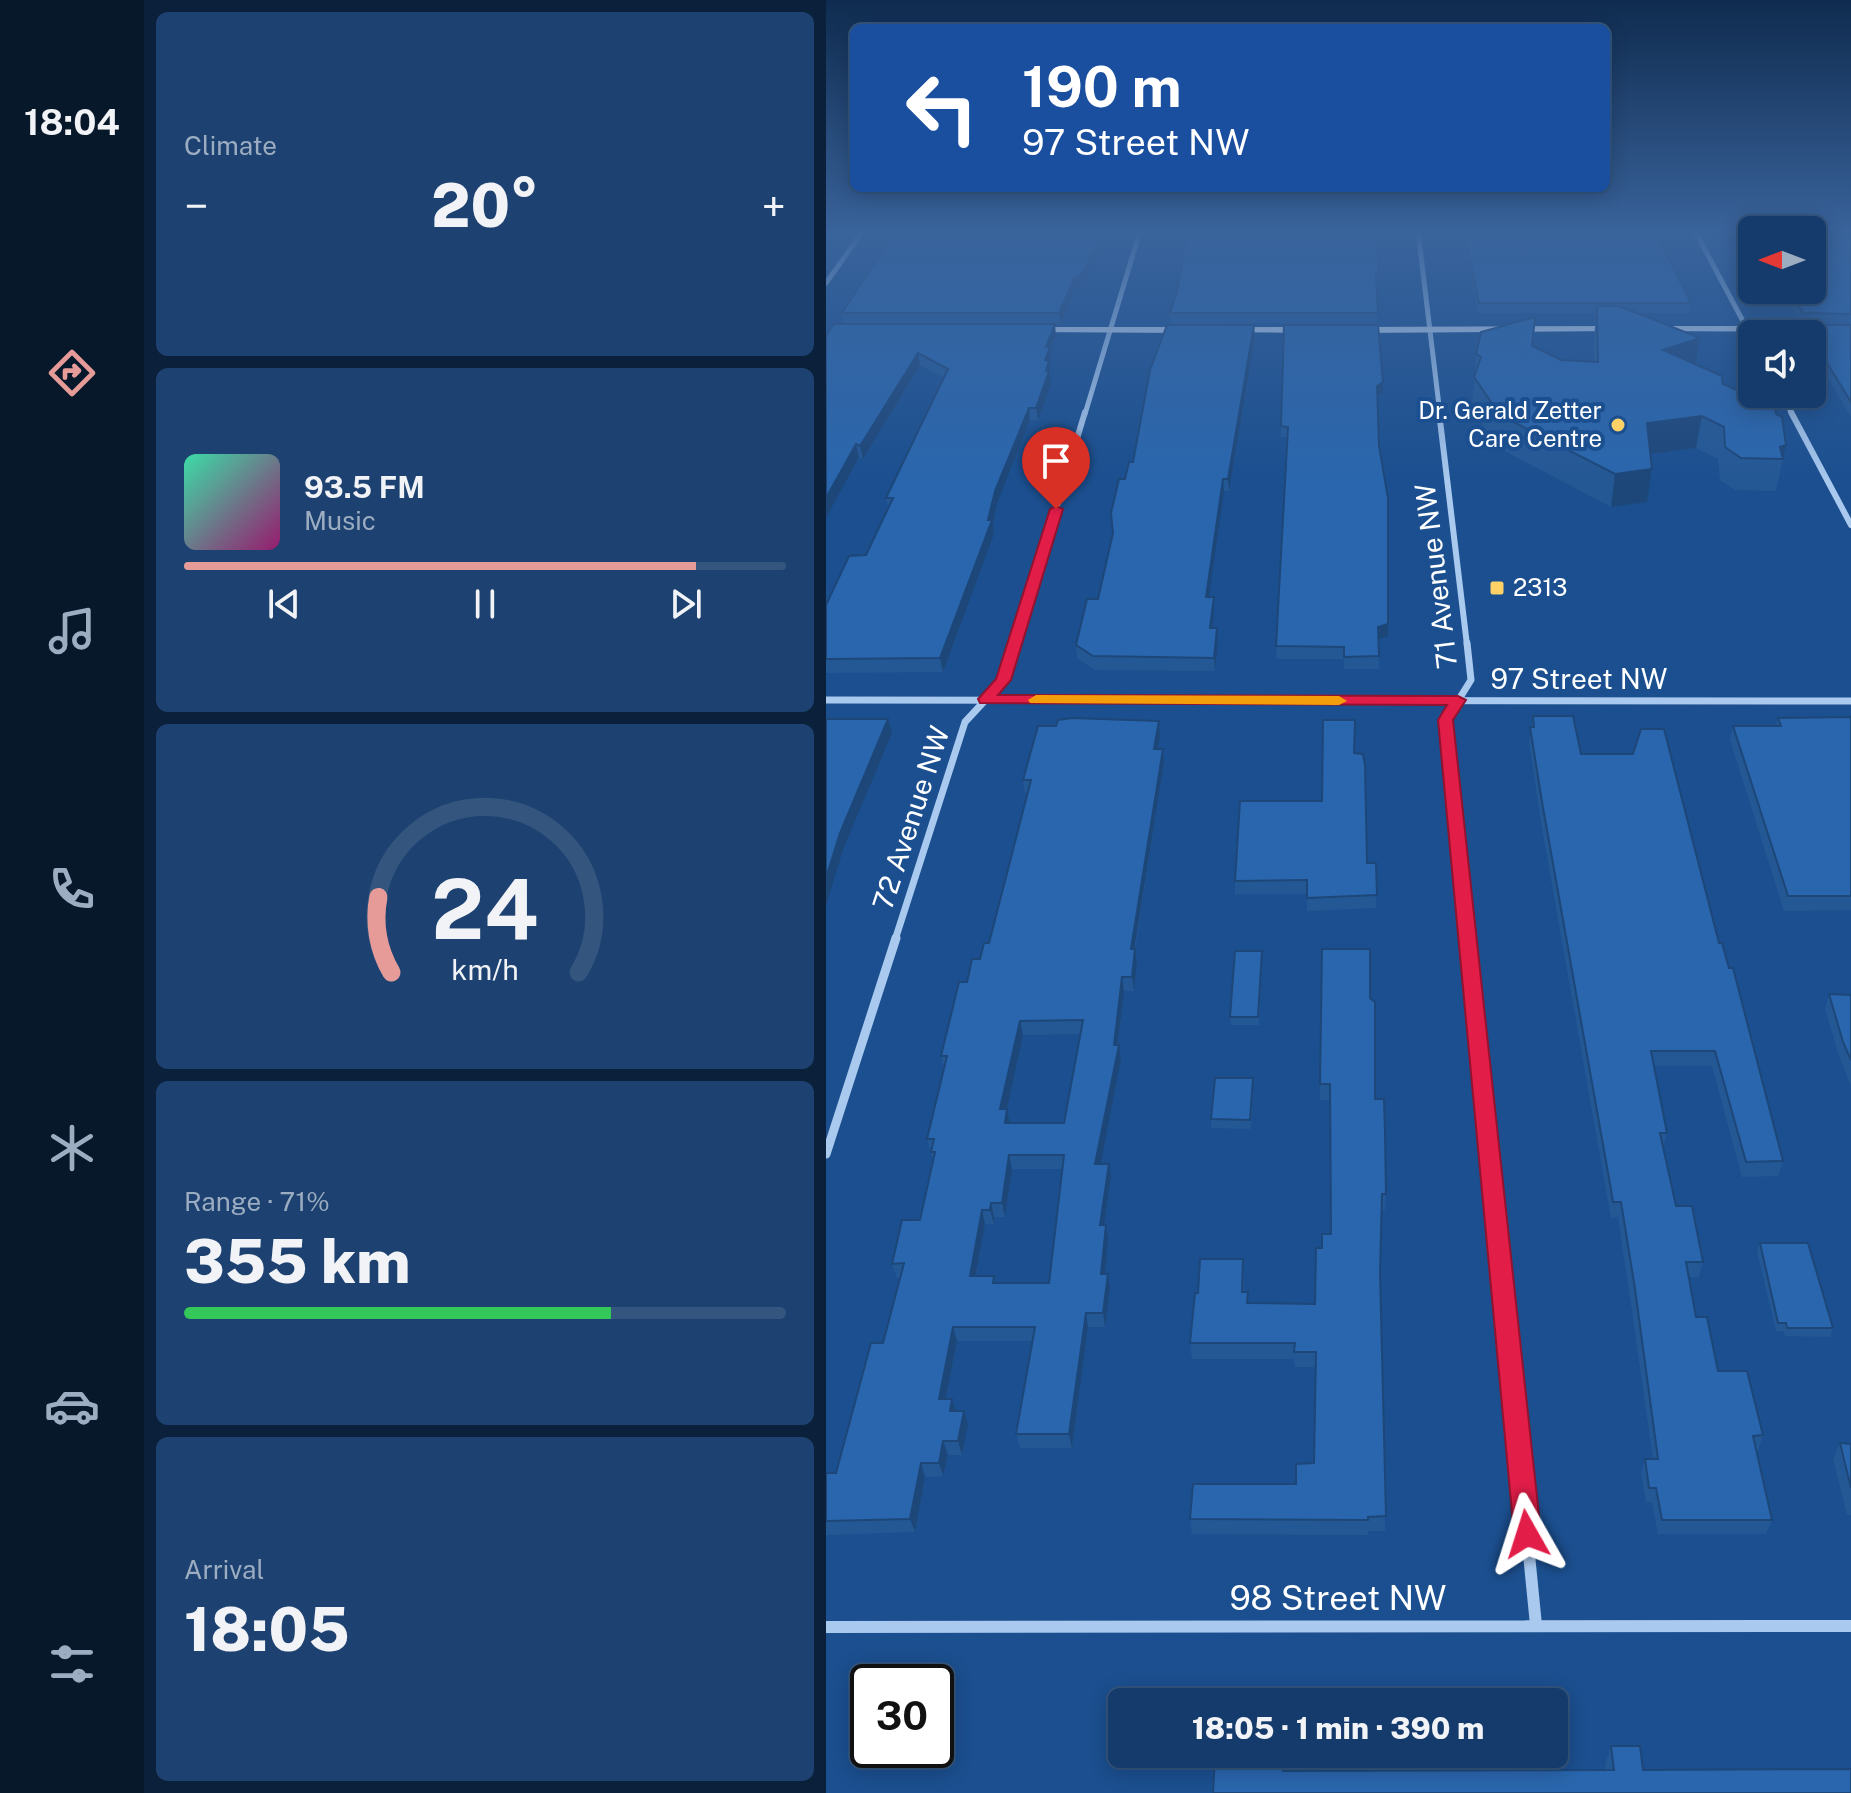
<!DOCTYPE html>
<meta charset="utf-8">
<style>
:root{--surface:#143b6b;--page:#1d4271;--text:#f1f3f6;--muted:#9dadc1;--line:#33557e;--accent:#e69b98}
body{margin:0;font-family:"Public Sans",sans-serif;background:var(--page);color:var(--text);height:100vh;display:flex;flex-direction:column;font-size:30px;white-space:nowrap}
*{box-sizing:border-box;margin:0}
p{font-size:26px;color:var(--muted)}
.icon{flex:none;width:44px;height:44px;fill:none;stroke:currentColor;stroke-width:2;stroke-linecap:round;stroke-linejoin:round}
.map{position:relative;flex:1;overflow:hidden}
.details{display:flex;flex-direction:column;gap:12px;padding:12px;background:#0b203b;width:682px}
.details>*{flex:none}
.banner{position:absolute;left:24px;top:24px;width:760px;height:168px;border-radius:12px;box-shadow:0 4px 20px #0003,0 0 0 2px var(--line);background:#1a4fa0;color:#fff;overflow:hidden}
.needle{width:52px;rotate:270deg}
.buttons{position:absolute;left:912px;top:216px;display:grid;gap:16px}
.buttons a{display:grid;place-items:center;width:88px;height:88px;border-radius:12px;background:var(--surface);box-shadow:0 4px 20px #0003,0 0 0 2px var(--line);font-size:40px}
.speed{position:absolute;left:24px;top:1664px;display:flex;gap:16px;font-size:40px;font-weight:700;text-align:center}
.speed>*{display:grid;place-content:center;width:104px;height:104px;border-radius:50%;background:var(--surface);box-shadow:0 4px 20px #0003,0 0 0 2px var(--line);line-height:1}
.speed .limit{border:4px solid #111;border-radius:12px;background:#fff;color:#111}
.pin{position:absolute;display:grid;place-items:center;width:68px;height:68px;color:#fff;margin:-82px -34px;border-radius:50% 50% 50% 0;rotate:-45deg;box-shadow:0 0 8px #0007}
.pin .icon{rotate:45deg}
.me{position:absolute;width:88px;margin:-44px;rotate:354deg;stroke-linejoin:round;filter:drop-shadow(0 0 6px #0008)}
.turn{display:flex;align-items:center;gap:28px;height:168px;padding:0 40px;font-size:36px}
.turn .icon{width:104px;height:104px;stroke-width:2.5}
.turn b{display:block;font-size:56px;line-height:68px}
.big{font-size:60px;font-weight:800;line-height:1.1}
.details .tile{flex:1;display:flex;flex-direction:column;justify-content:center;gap:12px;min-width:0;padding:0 28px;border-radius:12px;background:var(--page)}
.details .dial{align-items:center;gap:0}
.dial svg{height:208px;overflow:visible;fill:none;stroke:var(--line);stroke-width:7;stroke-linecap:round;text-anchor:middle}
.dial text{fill:var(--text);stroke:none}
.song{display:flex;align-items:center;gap:24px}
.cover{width:96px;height:96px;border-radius:12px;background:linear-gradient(135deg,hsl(160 70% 55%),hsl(320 70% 35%))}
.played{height:8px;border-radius:4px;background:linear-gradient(90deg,var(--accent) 85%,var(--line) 85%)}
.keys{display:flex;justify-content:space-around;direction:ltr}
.heat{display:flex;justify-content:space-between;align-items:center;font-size:44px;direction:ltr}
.charge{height:12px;border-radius:6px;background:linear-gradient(90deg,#34c759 71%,var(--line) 0)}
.trip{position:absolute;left:282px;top:1688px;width:460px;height:80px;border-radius:12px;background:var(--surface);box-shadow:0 4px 20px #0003,0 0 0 2px var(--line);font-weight:800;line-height:80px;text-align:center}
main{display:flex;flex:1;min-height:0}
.tabs{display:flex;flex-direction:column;width:144px;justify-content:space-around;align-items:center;background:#08182b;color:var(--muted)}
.tabs .icon{width:56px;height:56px}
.tabs .current{color:var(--accent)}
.tabs b{font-size:36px;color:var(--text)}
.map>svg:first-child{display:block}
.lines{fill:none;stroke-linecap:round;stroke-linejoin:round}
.street-far4{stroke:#a9c9ee;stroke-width:5}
.street-far3{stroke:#a9c9ee;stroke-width:6}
.street-far2{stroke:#a9c9ee;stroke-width:7}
.street-far1{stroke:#a9c9ee;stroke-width:9}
.street{stroke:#a9c9ee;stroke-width:12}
.secondary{fill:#d6e6fa;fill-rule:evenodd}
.wall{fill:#245895;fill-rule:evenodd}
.shaded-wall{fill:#1d4779}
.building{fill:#2a66ad;stroke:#1d4779;stroke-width:2;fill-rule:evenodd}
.route{fill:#e11d48;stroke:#92132f;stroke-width:2}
.slow{fill:#f59e0b}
.poi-dot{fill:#ffd166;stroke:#1b4f8f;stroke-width:3}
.labels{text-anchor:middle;stroke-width:8;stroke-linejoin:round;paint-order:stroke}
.far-poi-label{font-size:24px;fill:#fff;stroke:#1b4f8f;text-anchor:end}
.street-label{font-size:28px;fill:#fff;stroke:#1b4f8f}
.near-street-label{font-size:34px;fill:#fff;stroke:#1b4f8f}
</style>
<main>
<nav class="tabs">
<b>18:04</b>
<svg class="icon current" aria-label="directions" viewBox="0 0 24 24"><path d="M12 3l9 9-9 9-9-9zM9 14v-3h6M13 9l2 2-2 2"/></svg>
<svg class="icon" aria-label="music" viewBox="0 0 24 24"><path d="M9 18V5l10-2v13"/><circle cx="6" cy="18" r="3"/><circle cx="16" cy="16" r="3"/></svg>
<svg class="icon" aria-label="phone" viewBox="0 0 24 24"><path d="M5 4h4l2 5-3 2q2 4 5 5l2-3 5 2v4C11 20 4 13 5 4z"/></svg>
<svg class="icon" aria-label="climate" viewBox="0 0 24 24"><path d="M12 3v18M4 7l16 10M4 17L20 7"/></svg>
<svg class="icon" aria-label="car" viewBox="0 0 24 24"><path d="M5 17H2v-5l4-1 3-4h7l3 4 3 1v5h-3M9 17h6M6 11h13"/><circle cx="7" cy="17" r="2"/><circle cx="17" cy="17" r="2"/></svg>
<svg class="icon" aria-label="filters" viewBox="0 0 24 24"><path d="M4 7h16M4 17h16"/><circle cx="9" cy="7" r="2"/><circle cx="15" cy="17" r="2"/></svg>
</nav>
<section class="details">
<div class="tile"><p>Climate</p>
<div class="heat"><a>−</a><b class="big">20°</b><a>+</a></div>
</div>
<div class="tile">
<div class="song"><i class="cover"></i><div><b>93.5 FM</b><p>Music</p></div></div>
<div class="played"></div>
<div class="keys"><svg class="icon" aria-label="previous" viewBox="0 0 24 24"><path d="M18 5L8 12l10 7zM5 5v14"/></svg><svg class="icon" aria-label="pause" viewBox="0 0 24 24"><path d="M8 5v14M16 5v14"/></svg><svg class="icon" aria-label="next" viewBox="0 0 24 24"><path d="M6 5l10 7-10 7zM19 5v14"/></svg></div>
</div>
<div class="tile dial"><svg viewBox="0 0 100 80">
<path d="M14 69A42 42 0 1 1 86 69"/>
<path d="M14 69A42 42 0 0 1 9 40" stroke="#e69b98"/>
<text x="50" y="56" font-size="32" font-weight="700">24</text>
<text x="50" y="72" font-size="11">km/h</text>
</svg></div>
<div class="tile"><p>Range · 71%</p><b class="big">355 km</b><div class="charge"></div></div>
<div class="tile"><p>Arrival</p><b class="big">18:05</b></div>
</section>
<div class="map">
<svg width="1025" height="1793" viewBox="0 0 1025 1793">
<rect width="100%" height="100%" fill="#1b4f8f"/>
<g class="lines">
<path class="street-far4" d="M 592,231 L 614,414
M 869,231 L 926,338
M 0,283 L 37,231
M 956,394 L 966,414
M 259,414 L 314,231"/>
<path class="street-far3" d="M 613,412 L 641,645
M 965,412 L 1025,525
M 189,645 L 259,412"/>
<path class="street-far2" d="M 641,643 L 645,680 L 620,720 L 642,940
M 0,700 L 1025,701
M 69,940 L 139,722 L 178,680 L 189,643"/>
<path class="street-far1" d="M 642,938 L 679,1315
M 0,1154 L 70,938"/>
<path class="street" d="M 679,1313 L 710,1625
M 0,1627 L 1025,1626"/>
<path class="secondary" d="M 787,326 L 792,329 L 790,331 L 531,333 L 526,330 L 531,327 Z
M 831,326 L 1025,326 L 1025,332 L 828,331 L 826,329 Z
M 211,327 L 359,327 L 364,330 L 359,333 L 208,332 L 206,330 Z
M 407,327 L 479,327 L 484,330 L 479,333 L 404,332 L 404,328 Z"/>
</g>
<path class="wall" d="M 636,231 L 829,231 L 865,303 L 864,313 L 811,313 L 874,338 L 870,365 L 897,384 L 950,414 L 960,445 L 950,491 L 909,490 L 894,480 L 892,459 L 870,448 L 824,454 L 821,502 L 785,507 L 671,447 L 646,408 L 650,354 L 707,346 L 735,360 L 768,362 L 768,335 L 771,313 L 652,313 Z
M 914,231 L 926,231 L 926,252 Z
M 1025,231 L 1025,324 L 975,323 L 955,290 L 986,290 Z
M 270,258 L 257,284 L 249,289 L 235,324 L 18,324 L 16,313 Z
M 553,273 L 553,283 L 551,283 L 551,323 L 345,324 L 344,313 L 351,292 Z
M 984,325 L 1025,325 L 1025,417 L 986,351 L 986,334 L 982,334 Z
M 0,336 L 230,336 L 224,352 L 225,359 L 223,365 L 225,384 L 212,420 L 204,420 L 171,504 L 167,524 L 168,534 L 117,672 L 0,673 L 0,605 L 40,555 L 62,508 L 60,498 L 118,378 L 94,365 L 37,459 L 33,457 Z
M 429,336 L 403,491 L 398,491 L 382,597 L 388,610 L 386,628 L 392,641 L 389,671 L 269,670 L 251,658 L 250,645 L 272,599 L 299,479 L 307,462 Z
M 557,382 L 557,393 L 551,396 L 562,636 L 552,639 L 553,669 L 518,669 L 518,659 L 450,659 L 461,437 L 455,437 L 455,426 Z
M 707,716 L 755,754 L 893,943 L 903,968 L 957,1161 L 952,1176 L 916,1177 L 886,1066 L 828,1066 L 841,1133 L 837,1148 L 850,1206 L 877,1262 L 873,1277 L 863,1277 L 870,1317 L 892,1371 L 937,1435 L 932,1450 L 930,1450 L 946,1520 L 940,1534 L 832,1534 L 826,1502 L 820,1502 L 815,1474 L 819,1459 L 827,1459 L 805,1304 L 792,1217 L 785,1218 L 714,817 L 703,741 Z
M 1025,717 L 1025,910 L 958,911 L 904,740 L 907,726 L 950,726 L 952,718 Z
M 333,721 L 334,735 L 332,749 L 338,763 L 309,949 L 311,963 L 308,991 L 298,991 L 292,1045 L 293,1045 L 295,1059 L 274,1164 L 285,1178 L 278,1225 L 282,1239 L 279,1274 L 284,1288 L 279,1327 L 262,1327 L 246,1448 L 194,1448 L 190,1434 L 206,1341 L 131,1341 L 120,1399 L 126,1399 L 130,1411 L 138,1411 L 142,1425 L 136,1455 L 122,1455 L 117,1476 L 99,1477 L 89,1532 L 0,1535 L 0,1473 L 10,1473 L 57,1343 L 74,1278 L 71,1278 L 66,1264 L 94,1220 L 107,1160 L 101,1139 L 118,1068 L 115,1056 L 141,982 L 163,943 L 202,793 L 199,793 L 197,780 L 230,726 ZM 254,1034 L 238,1123 L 184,1123 L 181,1109 L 197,1035 ZM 186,1169 L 237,1169 L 223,1283 L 170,1283 L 150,1276 L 159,1224 L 168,1224 L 168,1217 L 179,1217 Z
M 528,753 L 541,863 L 550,863 L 550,908 L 481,911 L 481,894 L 409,894 L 409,881 L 496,801 Z
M 496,949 L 544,998 L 549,1099 L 560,1194 L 559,1210 L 556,1210 L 554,1272 L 559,1531 L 542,1531 L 542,1535 L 366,1534 L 364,1519 L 470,1484 L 488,1463 L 490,1367 L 469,1367 L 468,1359 L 366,1359 L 364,1343 L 372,1293 L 417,1259 L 418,1292 L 422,1303 L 489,1304 L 496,1248 L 505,1234 L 504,1100 L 494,1100 Z
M 436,951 L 433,1025 L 405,1025 L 404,1017 Z
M 1003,994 L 1025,995 L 1025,1086 L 1013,1056 L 999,1009 Z
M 427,1078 L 425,1129 L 385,1128 L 385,1119 Z
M 934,1243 L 1007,1328 L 1004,1337 L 959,1336 L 957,1331 L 950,1331 L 931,1252 Z
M 1014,1443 L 1025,1444 L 1025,1515 L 1021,1515 L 1007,1459 Z
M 785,1746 L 817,1770 L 387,1793 L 458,1757 L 458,1771 L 780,1770 L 779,1765 Z"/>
<path class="shaded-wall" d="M 274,231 L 279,231 L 270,258 L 257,284 L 249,289 L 235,324 L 233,313 L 248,279 Z
M 229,324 L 230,336 L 224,352 L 225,359 L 223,365 L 225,384 L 212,420 L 210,408 L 220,347 Z
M 428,325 L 429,336 L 403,491 L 402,479 Z
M 874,338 L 869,368 L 837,350 Z
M 92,353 L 94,365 L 37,459 L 34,446 Z
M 557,382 L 557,393 L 550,396 L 551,386 Z
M 203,408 L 204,420 L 171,504 L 167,524 L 168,534 L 117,672 L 114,658 L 162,520 L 169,491 Z
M 876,416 L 870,448 L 817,455 L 821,423 Z
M 30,444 L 33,457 L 0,518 L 0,498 Z
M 960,445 L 953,477 L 957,459 L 954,447 Z
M 826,469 L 821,502 L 785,507 L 789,474 Z
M 397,479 L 398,491 L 381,610 L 380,597 Z
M 388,597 L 388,610 L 385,641 L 384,628 Z
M 562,624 L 562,636 L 551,640 L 552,627 Z
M 391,628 L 392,641 L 389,671 L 388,658 Z
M 62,719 L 66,733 L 18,847 L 0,905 L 0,878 L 14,833 Z
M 333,721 L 334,735 L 330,763 L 328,749 Z
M 337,749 L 338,763 L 306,963 L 305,949 Z
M 309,949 L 311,963 L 308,991 L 306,977 Z
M 296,977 L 298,991 L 290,1059 L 288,1045 Z
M 194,1021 L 197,1035 L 178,1123 L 174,1109 Z
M 293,1045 L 295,1059 L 272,1178 L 269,1164 Z
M 181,1109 L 184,1123 L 179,1123 Z
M 183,1155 L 186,1169 L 179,1217 L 176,1203 Z
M 283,1164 L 285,1178 L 276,1239 L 274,1225 Z
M 165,1203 L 168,1217 L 168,1224 L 164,1210 Z
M 156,1210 L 159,1224 L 147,1290 L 144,1276 Z
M 280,1225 L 282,1239 L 278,1288 L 275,1274 Z
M 282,1274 L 284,1288 L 279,1327 L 277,1313 Z
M 260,1313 L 262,1327 L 246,1448 L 243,1434 Z
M 127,1327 L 131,1341 L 117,1413 L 113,1399 Z
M 126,1399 L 131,1413 L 124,1411 Z
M 138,1411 L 142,1425 L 136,1455 L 132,1441 Z
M 117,1441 L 122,1455 L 117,1476 L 113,1463 Z
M 95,1463 L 99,1477 L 89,1532 L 84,1519 Z"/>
<path class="building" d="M 69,231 L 274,231 L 269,248 L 256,274 L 248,279 L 233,313 L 16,313 Z
M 361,231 L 551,231 L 553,273 L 550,273 L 552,313 L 344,313 L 351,292 Z
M 638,231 L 829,231 L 865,303 L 653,303 Z
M 921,231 L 926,231 L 926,241 Z
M 986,231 L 1025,231 L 1025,314 L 977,313 L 963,290 L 986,290 Z
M 771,306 L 793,306 L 874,338 L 837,350 L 896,376 L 897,384 L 932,399 L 947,400 L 950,414 L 956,417 L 960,445 L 954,447 L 957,459 L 915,458 L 899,447 L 898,427 L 876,416 L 821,423 L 826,469 L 789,474 L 674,415 L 648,377 L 655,357 L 650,354 L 655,332 L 709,317 L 706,346 L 735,360 L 772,362 Z
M 8,324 L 229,324 L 220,347 L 224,347 L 219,360 L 223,361 L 220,371 L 223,371 L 210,408 L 203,408 L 169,491 L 162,520 L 166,520 L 114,658 L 0,659 L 0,605 L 23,556 L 40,555 L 67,498 L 60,498 L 122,369 L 92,353 L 34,446 L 30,444 L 0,498 L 0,336 Z
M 341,325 L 428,325 L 402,479 L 397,479 L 380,597 L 388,597 L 384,628 L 391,628 L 388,658 L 267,656 L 250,645 L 261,599 L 272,599 L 287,533 L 285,513 L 293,479 L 299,479 L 303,462 L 307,462 L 324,370 Z
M 458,325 L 552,325 L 557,382 L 551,386 L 553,446 L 562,498 L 562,624 L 552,627 L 553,656 L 518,657 L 518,647 L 450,646 L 462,427 L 455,426 Z
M 984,325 L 1025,325 L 1025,402 L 987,340 Z
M 707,716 L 747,716 L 755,754 L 807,754 L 815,729 L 838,729 L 893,943 L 896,943 L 903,968 L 907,968 L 957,1161 L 920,1162 L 889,1051 L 825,1051 L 841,1133 L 834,1133 L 850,1206 L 866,1206 L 877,1262 L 860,1262 L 870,1317 L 881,1317 L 892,1371 L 921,1371 L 937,1435 L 927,1436 L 946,1520 L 836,1520 L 830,1488 L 823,1488 L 819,1459 L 832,1459 L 809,1289 L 795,1202 L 787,1202 L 784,1184 L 716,802 L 704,727 L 708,727 Z
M 1025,717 L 1025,896 L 962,896 L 907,726 L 955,726 L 952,718 Z
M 246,718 L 333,721 L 328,749 L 337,749 L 305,949 L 309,949 L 306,977 L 296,977 L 288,1045 L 293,1045 L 269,1164 L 283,1164 L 274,1225 L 280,1225 L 275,1274 L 282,1274 L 277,1313 L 260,1313 L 243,1434 L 190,1434 L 209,1327 L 127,1327 L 113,1399 L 126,1399 L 124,1411 L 138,1411 L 132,1441 L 117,1441 L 113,1463 L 95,1463 L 84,1519 L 0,1521 L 0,1473 L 10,1473 L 45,1343 L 57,1343 L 78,1263 L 66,1264 L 76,1220 L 94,1220 L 109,1152 L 105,1152 L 108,1139 L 101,1139 L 121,1056 L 115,1056 L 133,982 L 141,982 L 146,959 L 154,959 L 158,943 L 163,943 L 205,780 L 197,780 L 212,726 L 230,726 L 232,720 ZM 257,1020 L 238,1123 L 179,1123 L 181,1109 L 174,1109 L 194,1021 ZM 183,1155 L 238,1155 L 223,1283 L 167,1283 L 168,1276 L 144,1276 L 156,1210 L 164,1210 L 165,1203 L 176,1203 Z
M 0,719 L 62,719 L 14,833 L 0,878 Z
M 497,720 L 529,720 L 528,753 L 537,754 L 539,765 L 541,863 L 550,863 L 551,895 L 481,898 L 481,880 L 409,881 L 414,801 L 496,801 Z
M 496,949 L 544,949 L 544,998 L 549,1002 L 549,1099 L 558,1099 L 559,1133 L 560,1194 L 556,1194 L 554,1272 L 560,1516 L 542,1517 L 542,1520 L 364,1519 L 367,1484 L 470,1484 L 470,1464 L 488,1463 L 490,1352 L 468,1352 L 469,1343 L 364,1343 L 369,1293 L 372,1293 L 374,1259 L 417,1259 L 416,1292 L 422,1292 L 421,1303 L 489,1304 L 490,1248 L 496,1248 L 496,1234 L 505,1234 L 504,1084 L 494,1084 Z
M 409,951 L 436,951 L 432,1017 L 404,1017 Z
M 1003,994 L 1025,995 L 1025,1060 L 1017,1042 Z
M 389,1078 L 427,1078 L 424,1120 L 385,1119 Z
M 934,1243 L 982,1243 L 1007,1328 L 961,1328 L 960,1323 L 952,1323 Z
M 1014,1443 L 1025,1444 L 1025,1488 Z
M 785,1746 L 814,1746 L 817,1770 L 1025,1769 L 1025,1793 L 387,1793 L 389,1757 L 458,1757 L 457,1771 L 788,1770 Z"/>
<linearGradient id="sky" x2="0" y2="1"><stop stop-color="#0f2b4f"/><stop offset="0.48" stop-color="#39639b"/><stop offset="1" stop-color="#39639b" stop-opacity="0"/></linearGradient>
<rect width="1025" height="482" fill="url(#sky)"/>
<path class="route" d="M 230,506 L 237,509 L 185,680 L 172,695 L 632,696 L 640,700 L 627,720 L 715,1534 L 711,1543 L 701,1547 L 692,1543 L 688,1534 L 612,720 L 621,705 L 154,703 L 152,699 L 170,679 L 224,509 Z"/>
<path class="slow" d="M 210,695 L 513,696 L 521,701 L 513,705 L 204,703 L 202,700 Z"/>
<g class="poi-dot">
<circle cx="792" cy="425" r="8"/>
<rect x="663" y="580" width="16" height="16" rx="4"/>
</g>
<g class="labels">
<g class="far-poi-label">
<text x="776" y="419">Dr. Gerald Zetter<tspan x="776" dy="28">Care Centre</tspan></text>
<text x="687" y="596" text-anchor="start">2313</text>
</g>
<g class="street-label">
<text transform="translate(610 576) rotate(-97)" y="10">71 Avenue NW</text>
<text x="753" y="689">97 Street NW</text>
<text transform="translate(85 818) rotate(-72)" y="10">72 Avenue NW</text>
</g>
<g class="near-street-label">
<text x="512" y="1610">98 Street NW</text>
</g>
</g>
</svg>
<div class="buttons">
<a><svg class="needle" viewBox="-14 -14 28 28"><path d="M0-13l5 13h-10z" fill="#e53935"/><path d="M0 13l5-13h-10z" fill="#9dadc1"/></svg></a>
<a><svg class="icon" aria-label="sound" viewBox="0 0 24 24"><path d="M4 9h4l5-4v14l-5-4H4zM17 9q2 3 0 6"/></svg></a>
</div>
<div class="speed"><div class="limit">30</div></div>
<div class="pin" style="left:230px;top:509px;background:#d93025"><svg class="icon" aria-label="arrive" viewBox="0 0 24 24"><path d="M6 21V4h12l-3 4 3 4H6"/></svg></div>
<svg class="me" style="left:701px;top:1534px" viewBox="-20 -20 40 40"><path d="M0-17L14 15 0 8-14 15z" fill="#e11d48" stroke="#fff" stroke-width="4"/></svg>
<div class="trip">18:05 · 1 min · 390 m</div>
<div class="banner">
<div class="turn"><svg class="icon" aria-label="left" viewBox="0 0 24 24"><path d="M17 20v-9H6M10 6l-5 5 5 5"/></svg><div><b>190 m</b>97 Street NW</div></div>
</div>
</div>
</main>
